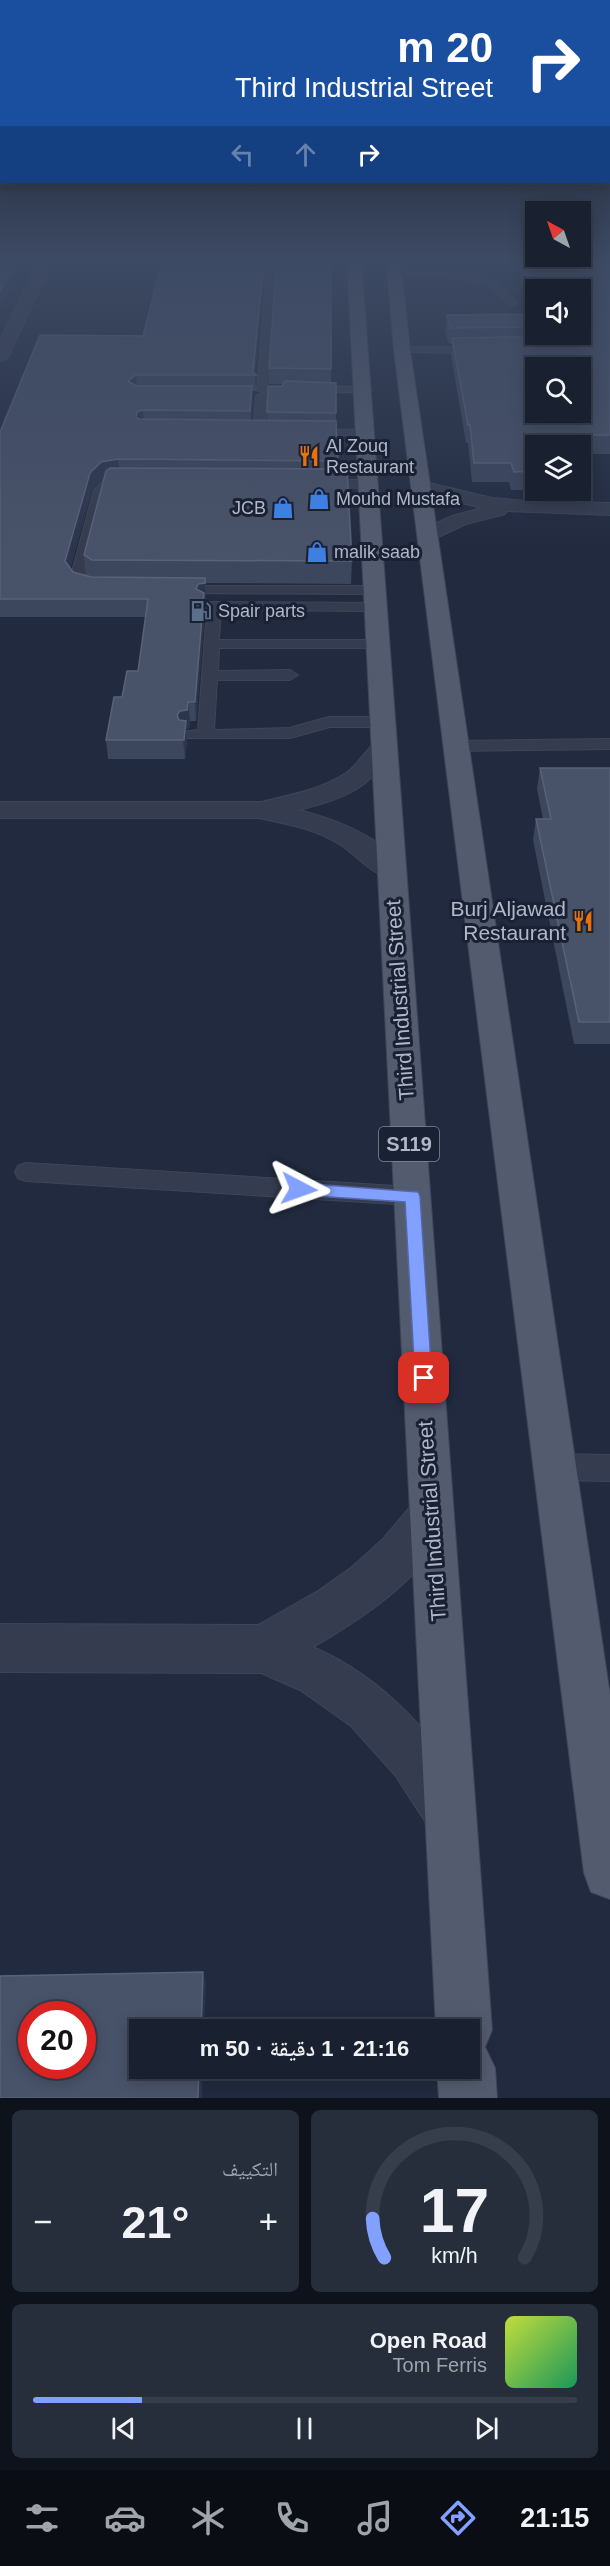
<!DOCTYPE html>
<html lang="ar">
<meta charset="utf-8">
<style>
:root{--surface:#19202f;--page:#262d3b;--text:#f1f3f6;--muted:#9fa3aa;--line:#373e4b;--accent:#81a0ff}
body{margin:0;font-family:Helvetica,"Noto Naskh Arabic",sans-serif;background:var(--page);color:var(--text);direction:rtl;height:100vh;display:flex;flex-direction:column;font-size:22px;white-space:nowrap}
*{box-sizing:border-box;margin:0}
p{font-size:20px;color:var(--muted)}
.icon{flex:none;width:33px;height:33px;fill:none;stroke:currentColor;stroke-width:2;stroke-linecap:round;stroke-linejoin:round}
.map{position:relative;height:2098px;overflow:hidden;direction:ltr}
.panel{display:flex;flex-direction:column;gap:12px;padding:12px;background:#0e121a;flex:1}
.panel>*{flex:none}
.banner{position:absolute;left:0px;top:0px;width:610px;height:183px;box-shadow:0 3px 15px #0003,0 0 0 2px var(--line);direction:rtl;background:#1a4fa0;color:#fff;overflow:hidden}
.needle{width:39px;rotate:320deg}
.tools{position:absolute;left:525px;top:201px;display:grid;gap:12px}
.tools a{display:grid;place-items:center;width:66px;height:66px;border-radius:0px;background:var(--surface);box-shadow:0 3px 15px #0003,0 0 0 2px var(--line);font-size:30px}
.speed{position:absolute;left:18px;top:2001px;display:flex;gap:12px;font-size:30px;font-weight:700;text-align:center}
.speed>*{display:grid;place-content:center;width:78px;height:78px;border-radius:50%;background:var(--surface);box-shadow:0 3px 15px #0003,0 0 0 2px var(--line);line-height:1}
.speed .limit{border:9px solid #d22;background:#fff;color:#111}
.pin{position:absolute;display:grid;place-items:center;width:51px;height:51px;color:#fff;margin:-26px;border-radius:12px;box-shadow:0 3px 9px #0006}
.me{position:absolute;width:66px;margin:-33px;rotate:94deg;stroke-linejoin:round;filter:drop-shadow(0 0 4px #0008)}
.turn{display:flex;align-items:center;gap:21px;height:126px;padding:0 18px;font-size:27px}
.turn .icon{width:78px;height:78px;stroke-width:2.5}
.turn b{display:block;font-size:42px;line-height:51px}
.lanes{display:flex;align-items:center;height:57px;padding:0 18px;background:#0003;justify-content:center;gap:30px;direction:ltr}
.lanes .off{opacity:.35}
.big{font-size:45px;font-weight:600;line-height:1.1}
.panel .card{flex:1;display:flex;flex-direction:column;justify-content:center;gap:9px;min-width:0;padding:0 21px;border-radius:9px;background:var(--page)}
.panel .dial{align-items:center;gap:0}
.dial svg{height:156px;overflow:visible;fill:none;stroke:var(--line);stroke-width:7;stroke-linecap:round;text-anchor:middle}
.dial text{fill:var(--text);stroke:none}
.song{display:flex;align-items:center;gap:18px}
.cover{width:72px;height:72px;border-radius:9px;background:linear-gradient(135deg,hsl(70 70% 55%),hsl(150 70% 35%))}
.played{height:6px;border-radius:3px;background:linear-gradient(90deg,var(--accent) 20%,var(--line) 20%)}
.keys{display:flex;justify-content:space-around;direction:ltr}
.heat{display:flex;justify-content:space-between;align-items:center;font-size:33px;direction:ltr}
.panel .tiles{flex:1;display:grid;gap:12px;grid-template-columns:1fr 1fr}
.card:last-child{grid-column:span 2}
.trip{position:absolute;left:129px;top:2019px;width:351px;height:60px;border-radius:0px;background:var(--surface);box-shadow:0 3px 15px #0003,0 0 0 2px var(--line);font-weight:600;line-height:60px;text-align:center;direction:rtl}
.menu{display:flex;height:96px;justify-content:space-around;align-items:center;background:#0a0d13;color:var(--muted)}
.menu .icon{width:42px;height:42px}
.menu .active{color:var(--accent)}
.menu b{font-size:27px;color:var(--text)}
.map>svg:first-child{display:block}
.lines{fill:none;stroke-linecap:round;stroke-linejoin:round}
.service-casing{stroke:#3e4557;stroke-width:2}
.minor-casing{stroke:#3e4557;stroke-width:2}
.primary-casing{stroke:#3e4557;stroke-width:2}
.service{fill:#353c4f;fill-rule:evenodd}
.minor{fill:#353c4f;fill-rule:evenodd}
.primary{fill:#535b6f;fill-rule:evenodd}
.wall{fill:#3c465d;fill-rule:evenodd}
.shaded-wall{fill:#2c354c}
.building{fill:#485269;stroke:#596278;stroke-width:1.5;fill-rule:evenodd}
.route{fill:#81a0ff;stroke:#5468a6;stroke-width:1.5}
.labels{text-anchor:middle;stroke-width:6;stroke-linejoin:round;paint-order:stroke}
.far-poi-label{font-size:18px;fill:#b1b7ca;stroke:#1a2133;text-anchor:start}
.shield{fill:#1a2133;stroke:#848a9d;stroke-width:1.5}
.shield-label{font-size:20px;font-weight:bold;fill:#b1b7ca}
.poi-label{font-size:21px;fill:#b1b7ca;stroke:#1a2133;text-anchor:end}
.street-label{font-size:21px;fill:#b1b7ca;stroke:#1a2133}
</style>
<div class="map">
<svg width="610" height="2098" viewBox="0 0 610 2098">
<rect width="100%" height="100%" fill="#212a3f"/>
<g class="lines">
<defs>
<path id="service" d="M 268,258 L 276,258 L 267,386 L 362,387 L 367,390 L 366,392 L 266,393 L 257,390 Z
M 394,269 L 458,272 L 495,280 L 518,304 L 510,306 L 489,284 L 458,278 L 391,274 L 391,270 Z
M 402,347 L 480,347 L 485,350 L 480,353 L 398,352 L 398,348 Z
M 261,393 L 266,396 L 265,432 L 259,435 L 253,432 L 256,396 Z
M 308,429 L 364,430 L 370,433 L 364,436 L 304,434 L 304,430 Z
M 127,478 L 133,482 L 131,485 L 111,487 L 106,491 L 84,579 L 101,589 L 94,593 L 76,588 L 70,579 L 94,490 L 103,481 Z
M 320,480 L 368,480 L 374,484 L 368,488 L 316,487 L 314,484 L 316,481 Z
M 179,586 L 374,586 L 381,590 L 374,594 L 174,593 L 172,590 L 174,587 Z
M 206,602 L 376,603 L 383,607 L 376,611 L 221,610 L 219,640 L 378,640 L 385,644 L 378,648 L 219,648 L 218,671 L 290,670 L 298,675 L 290,680 L 217,680 L 214,730 L 289,728 L 329,717 L 383,717 L 391,722 L 383,727 L 330,727 L 290,738 L 182,738 L 180,735 L 182,732 L 198,730 L 207,610 L 199,606 Z
M 610,739 L 610,749 L 456,751 L 448,746 L 456,741 Z
M 26,1163 L 412,1187 L 420,1189 L 424,1196 L 420,1203 L 412,1205 L 26,1181 L 18,1178 L 15,1172 L 18,1166 Z
M 554,1454 L 610,1455 L 610,1481 L 554,1480 L 544,1476 L 540,1467 L 544,1458 Z"/>
<path id="minor" d="M 40,258 L 54,258 L 8,357 L 0,362 L 0,340 Z
M 421,481 L 492,498 L 537,502 L 610,503 L 610,515 L 507,511 L 505,514 L 466,524 L 434,539 L 427,541 L 420,539 L 417,535 L 420,531 L 452,516 L 482,508 L 414,491 L 411,487 L 414,483 Z
M 384,739 L 393,742 L 397,747 C 368,789 348,798 299,810 C 337,820 384,837 406,871 L 402,877 C 378,884 359,856 339,844 C 315,829 287,824 259,818 L 0,818 L 0,802 L 261,802 C 290,795 320,790 346,773 C 360,764 368,743 384,739 Z
M 432,1494 L 448,1500 L 454,1515 C 429,1574 367,1616 313,1647 C 382,1677 445,1741 474,1811 L 466,1829 L 448,1837 L 430,1829 L 395,1775 L 351,1726 L 300,1690 L 261,1673 L 0,1672 L 0,1624 L 258,1625 L 318,1591 L 352,1567 L 383,1539 L 416,1500 Z"/>
<path id="primary" d="M 347,258 L 361,258 L 492,2030 L 485,2047 L 495,2068 L 497,2098 L 439,2098 L 437,2068 L 470,2068 L 470,2030 L 436,2030 Z
M 386,258 L 400,258 L 410,350 L 610,1695 L 610,1899 L 591,1892 L 584,1873 L 394,350 Z"/>
</defs>
<use href="#service" class="service-casing"/>
<use href="#minor" class="minor-casing"/>
<use href="#primary" class="primary-casing"/>
<use href="#service" class="service"/>
<use href="#minor" class="minor"/>
<use href="#primary" class="primary"/>
</g>
<path class="wall" d="M 77,258 L 266,258 L 255,374 L 256,391 L 252,391 L 251,420 L 267,420 L 267,412 L 283,384 L 269,384 L 269,368 L 331,258 L 331,382 L 336,383 L 336,421 L 338,469 L 352,561 L 351,584 L 206,583 L 206,600 L 204,601 L 205,611 L 196,721 L 190,721 L 189,729 L 186,729 L 187,740 L 185,759 L 108,759 L 106,740 L 122,697 L 138,671 L 146,617 L 0,617 L 0,432 L 143,336 L 162,263 L 77,263 ZM 103,479 L 104,479 L 84,555 L 86,576 L 73,572 L 70,569 L 92,489 Z
M 464,258 L 610,258 L 610,454 L 580,454 L 580,446 L 536,446 L 536,490 L 511,490 L 509,482 L 472,482 L 468,443 L 466,443 L 451,355 L 452,344 L 449,344 L 445,331 L 447,315 L 534,314 L 516,265 L 466,265 ZM 536,290 L 580,290 L 580,334 L 536,334 Z
M 540,768 L 610,768 L 610,1044 L 574,1044 L 533,840 L 536,819 L 543,819 L 537,789 Z"/>
<path class="shaded-wall" d="M 18,258 L 27,258 L 0,310 L 0,292 Z
M 264,258 L 266,258 L 255,375 L 253,375 Z
M 136,375 L 137,391 L 128,381 Z
M 252,386 L 253,401 L 251,427 L 250,411 Z
M 143,410 L 144,426 L 136,417 L 137,412 Z
M 118,459 L 120,476 L 103,479 L 92,489 L 68,578 L 65,561 L 90,473 L 101,462 Z
M 205,578 L 206,596 L 206,600 L 204,601 L 205,611 L 196,721 L 195,702 L 196,589 L 198,584 Z
M 188,702 L 190,721 L 189,729 L 186,729 L 187,740 L 185,759 L 182,730 L 177,715 Z
M 203,1972 L 206,1983 L 204,2030 L 201,2030 Z
M 199,2068 L 203,2068 L 202,2098 L 198,2098 Z"/>
<path class="building" d="M 0,258 L 18,258 L 0,292 Z
M 163,258 L 264,258 L 253,372 L 256,375 L 136,375 L 128,381 L 136,386 L 252,386 L 250,411 L 143,410 L 137,412 L 136,417 L 139,419 L 336,421 L 338,461 L 118,459 L 101,462 L 90,473 L 65,561 L 73,572 L 91,577 L 205,578 L 205,583 L 198,584 L 196,589 L 204,593 L 195,702 L 188,702 L 187,710 L 180,711 L 177,715 L 179,720 L 186,721 L 184,740 L 106,740 L 114,697 L 122,697 L 127,671 L 138,671 L 148,599 L 0,599 L 0,432 L 40,335 L 143,336 Z
M 277,258 L 331,258 L 331,369 L 269,368 Z
M 521,258 L 610,258 L 610,435 L 563,435 L 567,446 L 536,446 L 536,471 L 514,472 L 511,463 L 474,463 L 470,425 L 468,425 L 452,338 L 583,336 L 587,332 L 580,328 L 580,290 L 536,290 L 536,297 ZM 536,368 L 580,368 L 580,412 L 536,412 Z
M 536,314 L 536,327 L 450,328 L 447,315 Z
M 285,381 L 336,383 L 336,413 L 267,412 L 268,387 L 282,386 Z
M 110,468 L 347,469 L 352,561 L 92,560 L 84,555 L 106,471 Z
M 540,768 L 610,768 L 610,1022 L 579,1022 L 536,819 L 551,819 Z
M 203,1972 L 201,2030 L 140,2030 L 140,2068 L 199,2068 L 198,2098 L 0,2098 L 0,1976 ZM 32,2014 L 82,2014 L 82,2066 L 32,2066 Z"/>
<linearGradient id="sky" x2="0" y2="1"><stop stop-color="#121723"/><stop offset="0.47" stop-color="#3d4a63"/><stop offset="1" stop-color="#3d4a63" stop-opacity="0"/></linearGradient>
<rect width="610" height="552" fill="url(#sky)"/>
<path class="route" d="M 299,1183 L 418,1192 L 420,1196 L 432,1378 L 430,1384 L 424,1386 L 418,1384 L 415,1378 L 405,1202 L 299,1195 L 293,1193 L 291,1189 L 293,1185 Z"/>
<defs>
<symbol id="restaurant-bare" viewBox="-9 -9 18 18"><path d="M-5-6h1v4h1v-4h1v4h1v-4h1v5L-1.5 .5V6h-2V.5L-5-1ZM5-6V6H3V1.5H1.5Q1.5-4 5-6Z" fill="#e8710a" stroke="#1a2133" stroke-width="2.5" paint-order="stroke"/></symbol>
<symbol id="shop-bare" viewBox="-9 -9 18 18"><path d="M-5-2.5h2.3a2.7 3.5 0 0 1 5.4 0H5L5.5 6h-11ZM-1.5-2.5h3a1.5 2.3 0 0 0-3 0Z" fill="#3f7fe0" stroke="#1a2133" stroke-width="2.5" paint-order="stroke"/></symbol>
<symbol id="fuel-bare" viewBox="-9 -9 18 18"><path d="M-5.5-6h7V0h2V4h1.3V-2.5L3-4.5l.8-.8L6-3V5H2.5V1h-1V6h-7ZM-4.2-4.7v3.2H.2V-4.7Z" fill="#5c6f8a" stroke="#1a2133" stroke-width="2.5" paint-order="stroke"/></symbol>
</defs>
<g fill-rule="evenodd">
<use href="#restaurant-bare" x="294" y="441" width="30" height="30"/>
<use href="#shop-bare" x="304" y="484" width="30" height="30"/>
<use href="#shop-bare" x="268" y="493" width="30" height="30"/>
<use href="#shop-bare" x="302" y="537" width="30" height="30"/>
<use href="#fuel-bare" x="186" y="596" width="30" height="30"/>
<use href="#restaurant-bare" x="568" y="906" width="30" height="30"/>
</g>
<g class="labels">
<g class="far-poi-label">
<text x="326" y="452">Al Zouq<tspan x="326" dy="21">Restaurant</tspan></text>
<text x="336" y="505">Mouhd Mustafa</text>
<text x="266" y="514" text-anchor="end">JCB</text>
<text x="334" y="558">malik saab</text>
<text x="218" y="617">Spair parts</text>
</g>
<rect class="shield" x="379" y="1127" width="60" height="34" rx="4.5"/>
<g class="shield-label">
<text x="409" y="1151">S119</text>
</g>
<g class="poi-label">
<text x="566" y="916">Burj Aljawad<tspan x="566" dy="24">Restaurant</tspan></text>
</g>
<g class="street-label">
<text transform="translate(400 1000) rotate(-94)" y="7">Third Industrial Street</text>
<text transform="translate(432 1521) rotate(-94)" y="7">Third Industrial Street</text>
</g>
</g>
</svg>
<div class="tools">
<a><svg class="needle" viewBox="-14 -14 28 28"><path d="M0-13l5 13h-10z" fill="#e53935"/><path d="M0 13l5-13h-10z" fill="#9fa3aa"/></svg></a>
<a><svg class="icon" aria-label="sound" viewBox="0 0 24 24"><path d="M4 9h4l5-4v14l-5-4H4zM17 9q2 3 0 6"/></svg></a>
<a><svg class="icon" aria-label="search" viewBox="0 0 24 24"><circle cx="10" cy="10" r="6"/><path d="M15 15l6 6"/></svg></a>
<a><svg class="icon" aria-label="layers" viewBox="0 0 24 24"><path d="M12 4l9 5-9 5-9-5zM3 14l9 5 9-5"/></svg></a>
</div>
<div class="speed"><div class="limit">20</div></div>
<div class="pin" style="left:424px;top:1378px;background:#d93025"><svg class="icon" aria-label="arrive" viewBox="0 0 24 24"><path d="M6 21V4h12l-3 4 3 4H6"/></svg></div>
<svg class="me" style="left:299px;top:1189px" viewBox="-20 -20 40 40"><path d="M0-17L14 15 0 8-14 15z" fill="#81a0ff" stroke="#fff" stroke-width="4"/></svg>
<div class="trip">21:16 · 1 دقيقة · 50 m</div>
<div class="banner">
<div class="turn"><svg class="icon" aria-label="right" viewBox="0 0 24 24"><path d="M7 20v-9h11M14 6l5 5-5 5"/></svg><div><b>20 m</b>Third Industrial Street</div></div>
<div class="lanes"><svg class="icon off" aria-label="left" viewBox="0 0 24 24"><path d="M17 20v-9H6M10 6l-5 5 5 5"/></svg><svg class="icon off" aria-label="ahead" viewBox="0 0 24 24"><path d="M12 20V5M6 11l6-6 6 6"/></svg><svg class="icon" aria-label="right" viewBox="0 0 24 24"><path d="M7 20v-9h11M14 6l5 5-5 5"/></svg></div>
</div>
</div>
<section class="panel">
<div class="tiles">
<div class="card dial"><svg viewBox="0 0 100 80">
<path d="M14 69A42 42 0 1 1 86 69"/>
<path d="M14 69A42 42 0 0 1 8 49" stroke="#81a0ff"/>
<text x="50" y="56" font-size="32" font-weight="700">17</text>
<text x="50" y="72" font-size="11">km/h</text>
</svg></div>
<div class="card"><p>التكييف</p>
<div class="heat"><a>−</a><b class="big">21°</b><a>+</a></div>
</div>
<div class="card">
<div class="song"><i class="cover"></i><div><b>Open Road</b><p>Tom Ferris</p></div></div>
<div class="played"></div>
<div class="keys"><svg class="icon" aria-label="previous" viewBox="0 0 24 24"><path d="M18 5L8 12l10 7zM5 5v14"/></svg><svg class="icon" aria-label="pause" viewBox="0 0 24 24"><path d="M8 5v14M16 5v14"/></svg><svg class="icon" aria-label="next" viewBox="0 0 24 24"><path d="M6 5l10 7-10 7zM19 5v14"/></svg></div>
</div>
</div>
</section>
<nav class="menu">
<b>21:15</b>
<svg class="icon active" aria-label="directions" viewBox="0 0 24 24"><path d="M12 3l9 9-9 9-9-9zM9 14v-3h6M13 9l2 2-2 2"/></svg>
<svg class="icon" aria-label="music" viewBox="0 0 24 24"><path d="M9 18V5l10-2v13"/><circle cx="6" cy="18" r="3"/><circle cx="16" cy="16" r="3"/></svg>
<svg class="icon" aria-label="phone" viewBox="0 0 24 24"><path d="M5 4h4l2 5-3 2q2 4 5 5l2-3 5 2v4C11 20 4 13 5 4z"/></svg>
<svg class="icon" aria-label="climate" viewBox="0 0 24 24"><path d="M12 3v18M4 7l16 10M4 17L20 7"/></svg>
<svg class="icon" aria-label="car" viewBox="0 0 24 24"><path d="M5 17H2v-5l4-1 3-4h7l3 4 3 1v5h-3M9 17h6M6 11h13"/><circle cx="7" cy="17" r="2"/><circle cx="17" cy="17" r="2"/></svg>
<svg class="icon" aria-label="filters" viewBox="0 0 24 24"><path d="M4 7h16M4 17h16"/><circle cx="9" cy="7" r="2"/><circle cx="15" cy="17" r="2"/></svg>
</nav>
